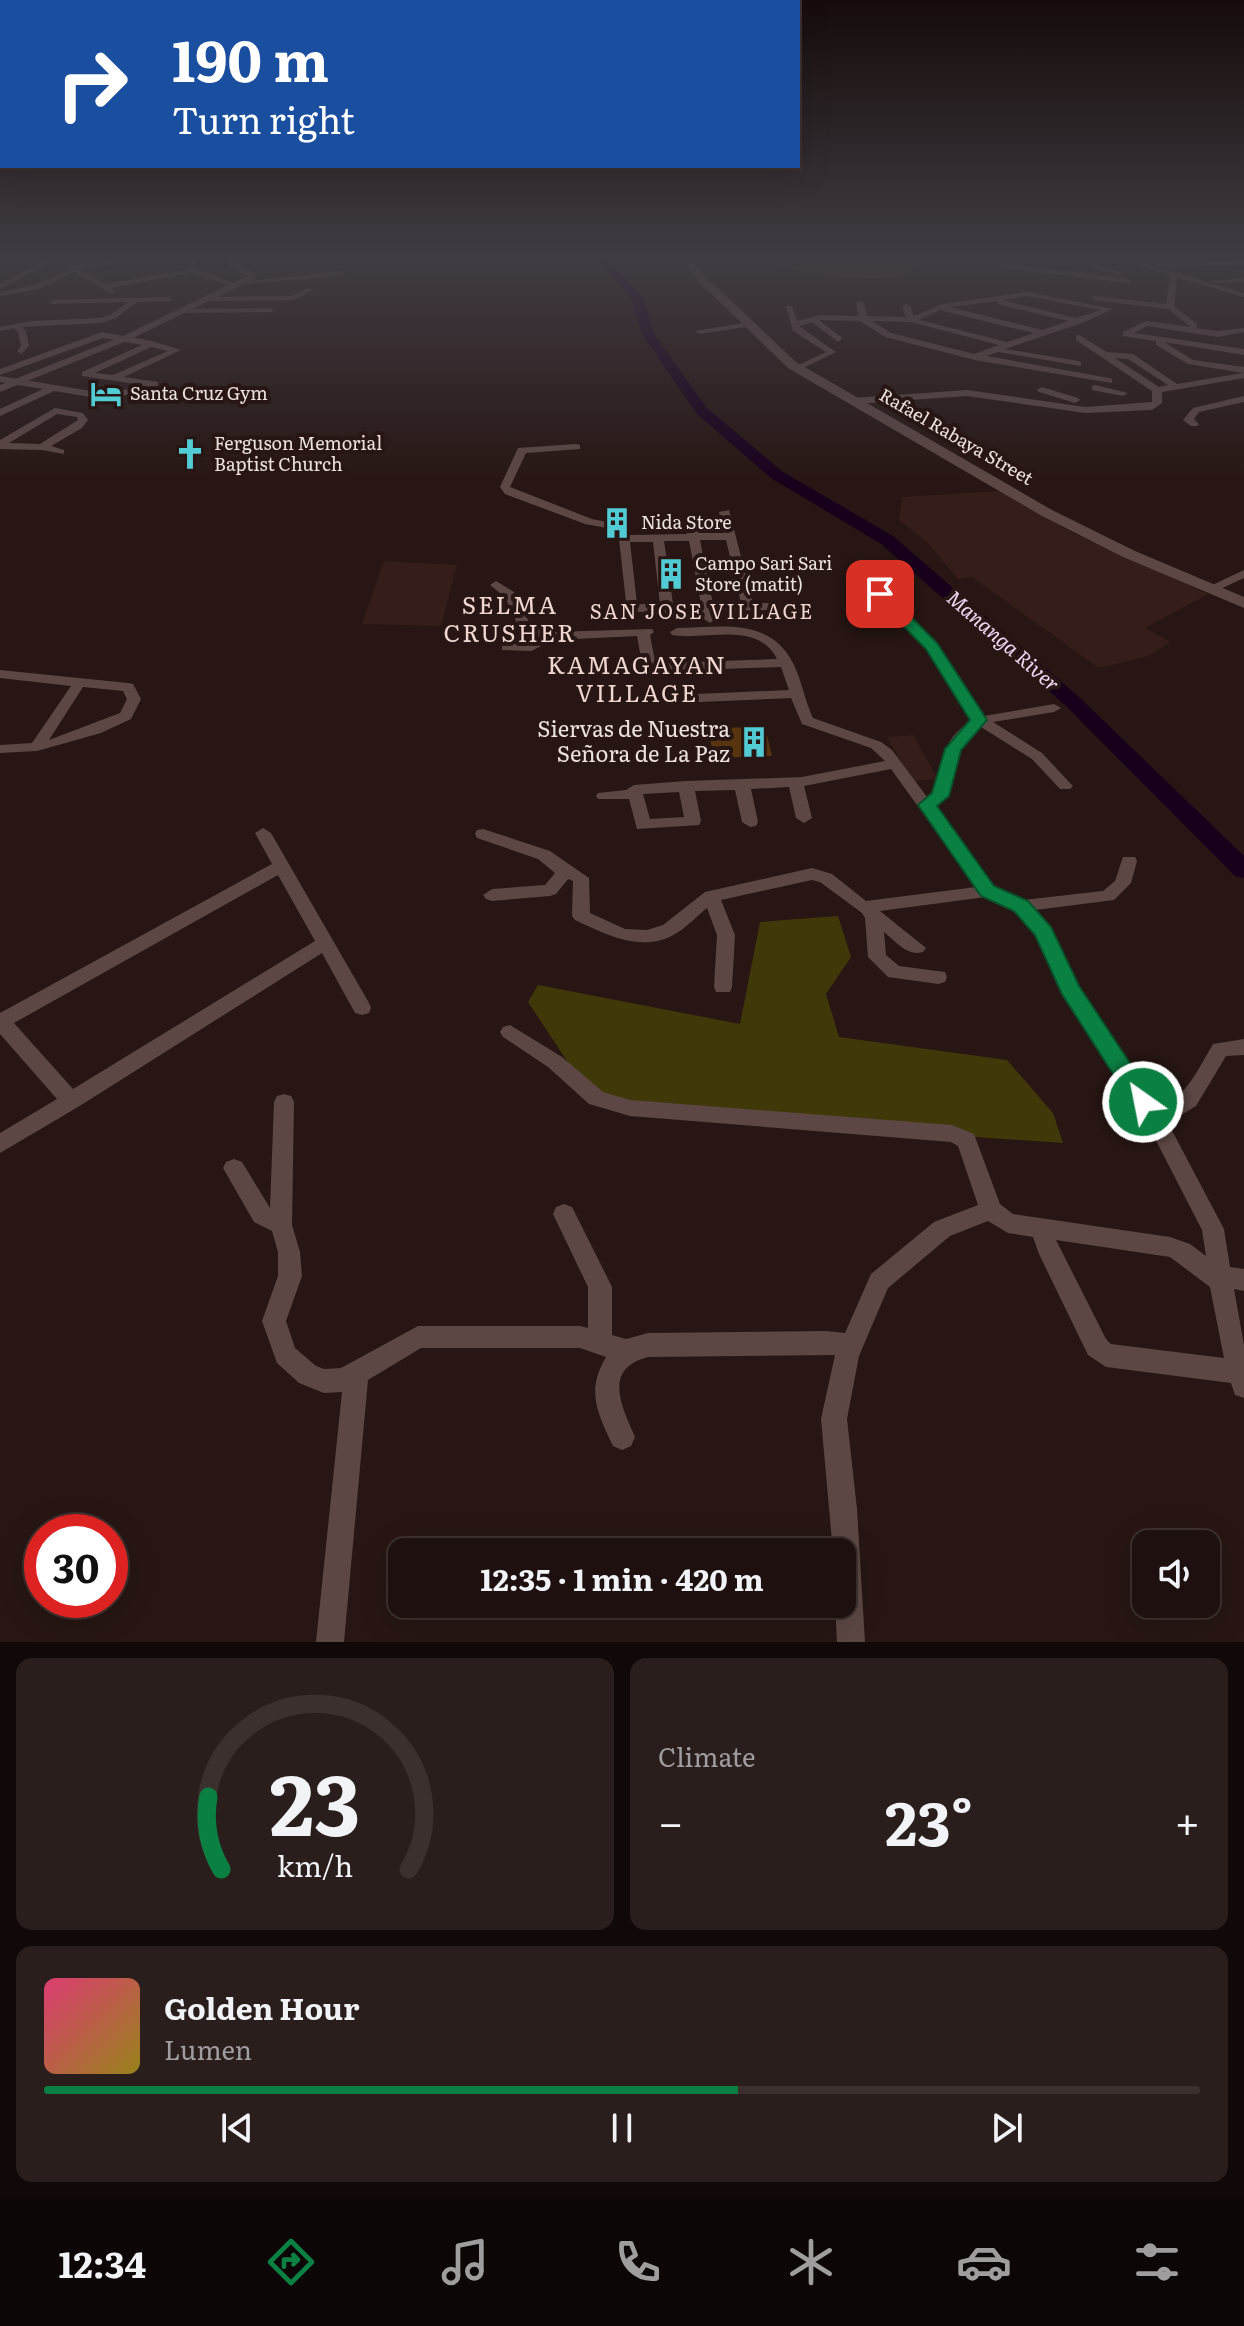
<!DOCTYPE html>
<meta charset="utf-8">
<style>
:root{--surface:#1d100e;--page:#2a1e1c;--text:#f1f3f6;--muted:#a09d9e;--line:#3b302e;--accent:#0b8043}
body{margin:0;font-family:Literata,serif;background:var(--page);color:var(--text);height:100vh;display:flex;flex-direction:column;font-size:30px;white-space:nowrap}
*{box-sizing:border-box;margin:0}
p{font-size:26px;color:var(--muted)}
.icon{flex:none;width:44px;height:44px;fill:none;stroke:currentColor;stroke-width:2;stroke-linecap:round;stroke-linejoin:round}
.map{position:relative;height:1642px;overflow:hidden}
.panel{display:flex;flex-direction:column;gap:16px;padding:16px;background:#100908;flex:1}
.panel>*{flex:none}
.guide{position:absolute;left:0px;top:0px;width:800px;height:168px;box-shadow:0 8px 32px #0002,0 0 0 2px var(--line);background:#1a4fa0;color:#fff;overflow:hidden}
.controls{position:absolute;left:1132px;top:1530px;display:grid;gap:16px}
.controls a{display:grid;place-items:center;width:88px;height:88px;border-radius:16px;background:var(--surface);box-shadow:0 8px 32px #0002,0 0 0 2px var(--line);font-size:40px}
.speed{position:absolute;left:24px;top:1514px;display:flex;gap:16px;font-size:40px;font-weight:700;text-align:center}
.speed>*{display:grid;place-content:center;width:104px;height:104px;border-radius:50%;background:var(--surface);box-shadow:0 8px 32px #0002,0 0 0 2px var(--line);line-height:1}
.speed .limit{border:12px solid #d22;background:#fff;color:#111}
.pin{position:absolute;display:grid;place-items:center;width:68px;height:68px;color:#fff;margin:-34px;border-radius:16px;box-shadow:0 4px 12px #0006}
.me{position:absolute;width:88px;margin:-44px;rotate:327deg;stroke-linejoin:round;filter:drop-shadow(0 0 6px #0008)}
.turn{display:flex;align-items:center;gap:28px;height:168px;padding:0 40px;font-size:36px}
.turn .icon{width:104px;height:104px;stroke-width:2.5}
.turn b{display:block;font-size:56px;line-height:68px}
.big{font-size:60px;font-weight:700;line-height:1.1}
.panel .tile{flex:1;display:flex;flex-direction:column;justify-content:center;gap:12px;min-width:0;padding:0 28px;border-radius:16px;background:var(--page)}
.panel .dial{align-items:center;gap:0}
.dial svg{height:208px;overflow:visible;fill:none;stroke:var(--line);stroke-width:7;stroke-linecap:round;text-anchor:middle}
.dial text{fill:var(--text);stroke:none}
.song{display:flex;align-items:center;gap:24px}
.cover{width:96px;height:96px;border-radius:12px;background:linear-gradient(135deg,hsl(340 70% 55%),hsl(50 70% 35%))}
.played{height:8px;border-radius:4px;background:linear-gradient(90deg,var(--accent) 60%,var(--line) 60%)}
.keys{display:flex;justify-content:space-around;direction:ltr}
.heat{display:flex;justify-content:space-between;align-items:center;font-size:44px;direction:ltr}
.panel .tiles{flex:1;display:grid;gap:16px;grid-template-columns:1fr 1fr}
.tile:last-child{grid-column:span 2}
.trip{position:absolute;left:388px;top:1538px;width:468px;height:80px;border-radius:16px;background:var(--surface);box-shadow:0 8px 32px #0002,0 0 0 2px var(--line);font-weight:700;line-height:80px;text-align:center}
.dock{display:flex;height:128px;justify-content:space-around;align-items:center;background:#0c0606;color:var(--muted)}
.dock .icon{width:56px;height:56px}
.dock .active{color:var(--accent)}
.dock b{font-size:36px;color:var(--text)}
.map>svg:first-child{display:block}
.built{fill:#351d19}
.green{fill:#41380a}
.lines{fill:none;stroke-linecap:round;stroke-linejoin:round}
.river{fill:#18001c;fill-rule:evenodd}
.building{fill:#58350e}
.minor{fill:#5c4744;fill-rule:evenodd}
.tertiary{fill:#5c4744;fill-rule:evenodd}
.secondary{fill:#5c4744;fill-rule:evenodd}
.route{fill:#0b8043;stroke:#07532c;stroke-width:2}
.labels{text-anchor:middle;stroke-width:8;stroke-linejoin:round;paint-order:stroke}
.far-poi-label{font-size:18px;fill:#ede1de;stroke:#271613;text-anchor:start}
.far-street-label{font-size:18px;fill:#ede1de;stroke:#271613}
.far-neighbourhood-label{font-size:20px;letter-spacing:2px;fill:#efd6d1;stroke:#271613}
.far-water-label{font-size:20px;font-style:italic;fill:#f2d9f6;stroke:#271613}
.poi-label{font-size:22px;fill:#ede1de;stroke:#271613;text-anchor:end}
.neighbourhood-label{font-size:24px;letter-spacing:2px;fill:#efd6d1;stroke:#271613}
</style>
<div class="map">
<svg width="1244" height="1642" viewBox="0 0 1244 1642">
<rect width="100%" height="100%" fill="#271613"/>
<path class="built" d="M 999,491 L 1073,533 L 1208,594 L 1145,628 L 1171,642 L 1148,656 L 1099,668 L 972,577 L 958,579 L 928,543 L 899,520 L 902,497 Z
M 384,561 L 457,565 L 441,626 L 362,624 Z
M 913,735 L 938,779 L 912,781 L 887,737 Z"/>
<path class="green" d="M 754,255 L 929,255 C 920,261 910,274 899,276 C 871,284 777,272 754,255 Z
M 838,916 L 851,957 L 826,994 L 839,1037 L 1007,1060 L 1053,1113 L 1063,1143 L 644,1114 L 596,1105 L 528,1002 L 538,985 L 740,1024 L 760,922 Z"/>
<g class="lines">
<path class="river" d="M 592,255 L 603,255 L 643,297 L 654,334 L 707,408 L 783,472 L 893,536 L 1079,697 L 1244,856 L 1244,878 L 1235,876 L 1065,705 L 881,544 L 771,478 L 697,414 L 642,334 L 631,298 Z"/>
</g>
<path class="building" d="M 765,727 L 772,756 L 714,758 L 708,728 Z"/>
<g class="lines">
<path class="minor" d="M 11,255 L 22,257 L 0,263 L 0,259 Z
M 50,255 L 57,255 L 76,266 L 142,255 L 195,255 L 199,257 L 194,268 L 242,286 L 235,288 L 188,271 L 185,274 L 110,288 L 116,292 L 112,294 L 75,272 L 39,289 L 0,296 L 0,292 L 34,285 L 70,269 L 60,262 L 47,265 L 0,289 L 0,284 L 42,261 L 54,259 ZM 151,257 L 191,259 L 187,270 L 105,284 L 81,270 Z
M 1056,255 L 1066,255 L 1124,273 L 1117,275 Z
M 1107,255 L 1116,255 L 1244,293 L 1244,297 L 1177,277 L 1174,306 L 1197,324 L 1196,328 L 1218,331 L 1244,328 L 1244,332 L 1218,337 L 1147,326 L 1134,333 L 1244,349 L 1244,355 L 1164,342 L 1193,360 L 1244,367 L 1244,378 L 1162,392 L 1162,403 L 1152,410 L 1085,413 L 967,396 L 854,404 L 849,401 L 854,398 L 967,390 L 1085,407 L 1152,402 L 1152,391 L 1076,340 L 1076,336 L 1079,335 L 1107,352 L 1133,354 L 1177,384 L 1243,373 L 1188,364 L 1156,345 L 1156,341 L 1123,336 L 1123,332 L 1146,321 L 1191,327 L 1168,309 L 1092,300 L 1095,296 L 1166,304 L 1170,275 ZM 1115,358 L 1128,359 L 1168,385 L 1159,387 Z
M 1244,261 L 1244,265 L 1160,267 L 1156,265 L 1160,263 Z
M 1001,263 L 1128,279 L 1132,281 L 1128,283 L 998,267 Z
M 343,271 L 346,275 L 246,284 L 242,282 Z
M 1244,278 L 1244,282 L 1214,283 L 1210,281 Z
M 307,288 L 314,290 L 293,300 L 211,301 L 207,299 L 211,297 L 292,296 Z
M 1027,292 L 1113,309 L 1082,323 L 1005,349 L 1078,361 L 1081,362 L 1081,366 L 998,352 L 987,356 L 1109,378 L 1112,379 L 1112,383 L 975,360 L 885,337 L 860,321 L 819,320 L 841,337 L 842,339 L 838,342 L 812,322 L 799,326 L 836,352 L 799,370 L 792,368 L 826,352 L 793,331 L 786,306 L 792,306 L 797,321 L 820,315 L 858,316 L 856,303 L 860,301 L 864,303 L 867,316 L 906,317 L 902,306 L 906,304 L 910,306 L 914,316 L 943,304 ZM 1027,296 L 1100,310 L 1076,318 L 1002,300 ZM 997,301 L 997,304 L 1068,321 L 1042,330 L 950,307 ZM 942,309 L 943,311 L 1034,333 L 1007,342 L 919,320 ZM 872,321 L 911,322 L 999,345 L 974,354 L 891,333 Z
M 169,297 L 172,301 L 137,302 L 116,318 L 101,323 L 22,327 L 26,331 L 29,346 L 21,354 L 17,351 L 21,346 L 18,332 L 14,328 L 0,331 L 0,327 L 32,321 L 100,318 L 110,315 L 128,302 L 50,304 L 53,300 Z
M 271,308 L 274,312 L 185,313 L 181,311 L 185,309 Z
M 750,322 L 753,326 L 699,334 L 695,331 Z
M 102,332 L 152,341 L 181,350 L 124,377 L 158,382 L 158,386 L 109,400 L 54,391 L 0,416 L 0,409 L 43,389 L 0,382 L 0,376 L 109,394 L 142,385 L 82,376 L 82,372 L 142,345 L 103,338 L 0,375 L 0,369 ZM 151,347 L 168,351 L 113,375 L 95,373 Z
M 1095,385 L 1128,393 L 1123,396 L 1092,390 L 1092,386 Z
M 1042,387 L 1078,398 L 1080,400 L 1075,403 L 1039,392 L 1037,390 Z
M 1244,396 L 1244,402 L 1199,412 L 1194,419 L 1199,424 L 1197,426 L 1191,426 L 1183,420 L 1193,408 Z
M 55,408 L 83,413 L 88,420 L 82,428 L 51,446 L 64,450 L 64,454 L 42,450 L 0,449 L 0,440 ZM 57,414 L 77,417 L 78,420 L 40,444 L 9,443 Z
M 576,444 L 580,445 L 580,449 L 526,453 L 510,487 L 592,519 L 627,526 L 630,535 L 687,534 L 685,523 L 691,520 L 697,523 L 699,533 L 724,533 L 719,512 L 729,510 L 753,603 L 775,603 L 781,607 L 779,610 L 715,611 L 716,619 L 710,623 L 704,619 L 702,611 L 667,614 L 627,611 L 618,530 L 585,524 L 505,494 L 500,487 L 518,448 ZM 700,540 L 726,540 L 741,603 L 713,604 ZM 664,541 L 689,541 L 701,604 L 673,604 ZM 630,542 L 653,542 L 660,604 L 637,604 Z
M 1244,570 L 1244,578 L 1214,592 L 1210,593 L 1204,589 Z
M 496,581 L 514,592 L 530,624 L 552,632 L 652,629 L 654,632 L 650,635 L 655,661 L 661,663 L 777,659 C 757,620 706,641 672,635 L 670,632 L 677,628 C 722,627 771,617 794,665 C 802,682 805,701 813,718 L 881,742 L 892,750 L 927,797 C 951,773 930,747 972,720 L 927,648 L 874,594 L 876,591 L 884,591 L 937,643 L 984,716 L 1054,704 L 1061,708 L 1054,712 L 993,722 L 1042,753 L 1070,783 L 1073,786 L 1070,789 L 1060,789 L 1032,759 L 981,727 C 947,749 963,783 935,807 L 994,887 L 1023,900 L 1103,891 L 1115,881 L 1123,857 L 1135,857 L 1137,861 L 1131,883 L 1114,900 L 1035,910 L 1053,932 L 1077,986 L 1159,1109 C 1188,1095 1198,1069 1213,1044 L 1244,1039 L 1244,1055 L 1226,1056 L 1196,1106 L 1168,1123 L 1224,1229 L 1230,1267 L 1244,1269 L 1244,1291 L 1234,1289 L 1244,1345 L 1244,1398 L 1235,1395 L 1231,1383 L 1106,1367 L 1088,1355 L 1039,1254 L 1033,1237 L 1008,1233 L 988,1221 L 950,1236 L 888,1288 L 859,1356 L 847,1419 L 857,1509 L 865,1642 L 837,1642 L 835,1604 L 842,1604 L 842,1552 L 833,1552 L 821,1419 L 835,1355 L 648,1357 C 602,1369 622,1407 635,1437 L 631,1446 L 622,1450 L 613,1446 C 597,1412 586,1391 606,1357 L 580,1348 L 421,1348 L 368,1380 L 344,1642 L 316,1642 L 342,1392 L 324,1393 L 299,1383 L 277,1363 L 262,1321 L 278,1276 L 278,1252 L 272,1231 L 254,1222 L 223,1168 L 226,1162 L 234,1159 L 242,1162 L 270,1208 L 274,1102 L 277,1096 L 284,1094 L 291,1096 L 294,1102 L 292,1225 L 300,1252 L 302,1276 L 286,1321 L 295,1348 L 316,1366 L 324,1369 L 341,1368 L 418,1326 L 580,1326 L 588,1328 L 588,1287 L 553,1214 L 556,1207 L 564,1204 L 572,1207 L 612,1287 L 612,1335 L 626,1339 L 648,1333 L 826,1331 L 845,1333 L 871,1274 L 934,1222 L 978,1205 L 958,1146 L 951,1142 L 630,1116 L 589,1104 L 548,1067 L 503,1037 L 500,1032 L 503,1027 L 510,1025 L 562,1057 L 603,1092 L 630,1100 L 952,1125 L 974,1134 L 1000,1204 L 1013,1214 L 1170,1237 L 1190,1244 L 1206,1256 L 1202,1230 L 1148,1125 L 1062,993 L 1036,935 L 1015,910 L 986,897 L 880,911 L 926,948 L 923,952 C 908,957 895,941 884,932 L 886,955 L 899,966 L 945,972 L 947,977 L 945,982 L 938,984 L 888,977 L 868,957 L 865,918 L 862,913 L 820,882 L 812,880 L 721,900 L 735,935 L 732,987 L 730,992 L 716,992 L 714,987 L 717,935 L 707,908 C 697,916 688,926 677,933 C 643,954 607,935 575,920 L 572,916 L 573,881 L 568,879 L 556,894 L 550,896 L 492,901 L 486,899 L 483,895 L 492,889 L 545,885 L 555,873 L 538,859 L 477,838 L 475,834 L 477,830 L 483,829 L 550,851 L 589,878 L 590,913 L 625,929 L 647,930 L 663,925 L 705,892 L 812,868 L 832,874 L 866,901 L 976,887 L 891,769 L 804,786 L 812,818 L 804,823 L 796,818 L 789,787 L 751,789 L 758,822 L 756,826 L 750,827 L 742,822 L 735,790 L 695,791 L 701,821 L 699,825 L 637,829 L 629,799 L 598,799 L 596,796 L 598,793 L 626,790 L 634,785 L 686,781 L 802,777 L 885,761 L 871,748 L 802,724 L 791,698 L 631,705 L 624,701 L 631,697 L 789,690 L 781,667 L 661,671 L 642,664 L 637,636 L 554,640 L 531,651 L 502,650 L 502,644 L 528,643 L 540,637 L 520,630 L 505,597 L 490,585 ZM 679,792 L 684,817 L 650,819 L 643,794 ZM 1056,1240 L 1170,1257 L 1210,1287 L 1224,1358 L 1111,1344 L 1106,1339 Z
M 0,670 L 128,683 L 133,684 L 141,699 L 131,719 L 101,733 L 37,751 L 0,753 L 0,745 L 32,743 L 71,686 L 0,678 ZM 83,687 L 123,691 L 127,699 L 120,713 L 49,740 Z
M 263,828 L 271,833 L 369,1003 L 371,1008 L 369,1013 L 362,1015 L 355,1013 L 322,953 L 78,1107 L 0,1153 L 0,1133 L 57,1099 L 0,1034 L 0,1013 L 272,864 L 255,833 ZM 278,875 L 315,941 L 73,1089 L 14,1023 Z"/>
<path class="tertiary" d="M 226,255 L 234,255 L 233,261 L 256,274 L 256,278 L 129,340 L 0,392 L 0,385 L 123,336 L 247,276 L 226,264 Z"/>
<path class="secondary" d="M 680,255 L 690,255 L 707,278 L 796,362 L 1052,510 L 1135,551 L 1244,597 L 1244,608 L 1123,557 L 1042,516 L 788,368 L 699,282 Z"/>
</g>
<linearGradient id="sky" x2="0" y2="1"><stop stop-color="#150c0a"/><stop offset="0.53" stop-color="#413c44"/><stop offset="1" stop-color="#413c44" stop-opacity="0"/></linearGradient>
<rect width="1244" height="484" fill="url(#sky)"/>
<path class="route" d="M 875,591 L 885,591 L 937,643 L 987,720 L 961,750 L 949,796 L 937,806 L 994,886 L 1028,901 L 1051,927 L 1079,986 L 1151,1095 L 1155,1102 L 1151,1108 L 1135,1108 L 1062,994 L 1035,935 L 1014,911 L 981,896 L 918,805 L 932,793 L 945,749 L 970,720 L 926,649 L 875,597 Z"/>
<defs>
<symbol id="hotel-bare" viewBox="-9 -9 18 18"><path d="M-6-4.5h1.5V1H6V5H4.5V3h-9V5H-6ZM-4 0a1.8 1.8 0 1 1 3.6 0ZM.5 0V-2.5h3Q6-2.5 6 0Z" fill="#51ccd4" stroke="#271613" stroke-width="2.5" paint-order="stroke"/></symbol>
<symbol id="church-bare" viewBox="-9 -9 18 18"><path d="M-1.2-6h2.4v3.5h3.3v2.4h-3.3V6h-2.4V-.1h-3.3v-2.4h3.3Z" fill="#51ccd4" stroke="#271613" stroke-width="2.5" paint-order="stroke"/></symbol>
<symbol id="building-bare" viewBox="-9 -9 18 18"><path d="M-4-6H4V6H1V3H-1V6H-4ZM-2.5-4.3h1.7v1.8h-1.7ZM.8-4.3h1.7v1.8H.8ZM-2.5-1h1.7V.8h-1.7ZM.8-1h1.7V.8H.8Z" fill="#51ccd4" stroke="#271613" stroke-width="2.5" paint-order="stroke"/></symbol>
</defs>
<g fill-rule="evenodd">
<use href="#hotel-bare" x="84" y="372" width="44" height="44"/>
<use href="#church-bare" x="168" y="432" width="44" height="44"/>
<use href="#building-bare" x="595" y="501" width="44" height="44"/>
<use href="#building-bare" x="649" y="552" width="44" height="44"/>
<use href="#building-bare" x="732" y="720" width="44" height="44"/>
</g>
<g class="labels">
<g class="far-poi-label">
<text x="130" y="400">Santa Cruz Gym</text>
<text x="214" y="450">Ferguson Memorial<tspan x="214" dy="21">Baptist Church</tspan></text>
<text x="641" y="529">Nida Store</text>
<text x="695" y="570">Campo Sari Sari<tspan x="695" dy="21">Store (matit)</tspan></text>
</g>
<g class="far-street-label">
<text transform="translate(956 437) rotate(30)" y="6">Rafael Rabaya Street</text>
</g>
<g class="far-neighbourhood-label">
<text x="702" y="619">SAN JOSE VILLAGE</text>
</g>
<g class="far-water-label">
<text transform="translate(1003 641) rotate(41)" y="7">Mananga River</text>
</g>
<g class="poi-label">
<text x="730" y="737">Siervas de Nuestra<tspan x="730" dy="25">Señora de La Paz</tspan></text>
</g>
<g class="neighbourhood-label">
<text x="510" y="614">SELMA<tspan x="510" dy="28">CRUSHER</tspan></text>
<text x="637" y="674">KAMAGAYAN<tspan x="637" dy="28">VILLAGE</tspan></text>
</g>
</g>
</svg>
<div class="controls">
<a><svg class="icon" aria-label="sound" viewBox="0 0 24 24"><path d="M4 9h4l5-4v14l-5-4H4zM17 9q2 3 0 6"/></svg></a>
</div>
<div class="speed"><div class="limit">30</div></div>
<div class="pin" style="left:880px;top:594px;background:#d93025"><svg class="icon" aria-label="arrive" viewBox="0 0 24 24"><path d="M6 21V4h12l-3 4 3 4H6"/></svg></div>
<svg class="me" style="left:1143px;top:1102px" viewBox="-20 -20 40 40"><circle r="17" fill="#0b8043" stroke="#fff" stroke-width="3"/><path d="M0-11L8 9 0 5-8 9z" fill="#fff"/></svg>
<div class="trip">12:35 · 1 min · 420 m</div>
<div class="guide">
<div class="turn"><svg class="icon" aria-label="right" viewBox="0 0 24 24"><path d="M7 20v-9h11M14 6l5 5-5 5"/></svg><div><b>190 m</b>Turn right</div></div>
</div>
</div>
<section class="panel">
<div class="tiles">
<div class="tile dial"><svg viewBox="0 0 100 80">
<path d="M14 69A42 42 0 1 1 86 69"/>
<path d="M14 69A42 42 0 0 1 9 41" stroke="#0b8043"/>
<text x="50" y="56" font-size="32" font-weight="700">23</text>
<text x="50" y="72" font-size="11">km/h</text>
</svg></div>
<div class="tile"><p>Climate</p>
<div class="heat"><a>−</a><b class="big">23°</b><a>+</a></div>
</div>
<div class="tile">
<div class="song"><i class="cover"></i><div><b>Golden Hour</b><p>Lumen</p></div></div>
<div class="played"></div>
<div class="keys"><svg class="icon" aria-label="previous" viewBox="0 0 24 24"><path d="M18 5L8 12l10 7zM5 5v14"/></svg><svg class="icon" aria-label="pause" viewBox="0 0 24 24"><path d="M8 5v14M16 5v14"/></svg><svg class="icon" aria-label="next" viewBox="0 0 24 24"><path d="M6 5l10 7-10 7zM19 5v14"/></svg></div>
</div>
</div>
</section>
<nav class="dock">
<b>12:34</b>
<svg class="icon active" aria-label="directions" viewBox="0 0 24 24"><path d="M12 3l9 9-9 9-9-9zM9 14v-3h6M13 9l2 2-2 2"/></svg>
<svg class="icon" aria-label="music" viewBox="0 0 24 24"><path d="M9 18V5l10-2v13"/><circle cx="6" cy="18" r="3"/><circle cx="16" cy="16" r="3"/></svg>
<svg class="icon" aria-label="phone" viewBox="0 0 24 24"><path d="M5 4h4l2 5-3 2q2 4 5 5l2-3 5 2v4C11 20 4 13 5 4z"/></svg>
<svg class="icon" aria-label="climate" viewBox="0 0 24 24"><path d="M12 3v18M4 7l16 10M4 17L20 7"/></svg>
<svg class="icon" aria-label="car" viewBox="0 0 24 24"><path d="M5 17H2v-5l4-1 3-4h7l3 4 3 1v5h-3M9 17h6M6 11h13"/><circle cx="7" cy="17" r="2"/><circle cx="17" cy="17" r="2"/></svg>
<svg class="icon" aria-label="filters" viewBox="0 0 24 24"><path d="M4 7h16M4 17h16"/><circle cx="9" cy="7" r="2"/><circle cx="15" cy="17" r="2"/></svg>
</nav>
